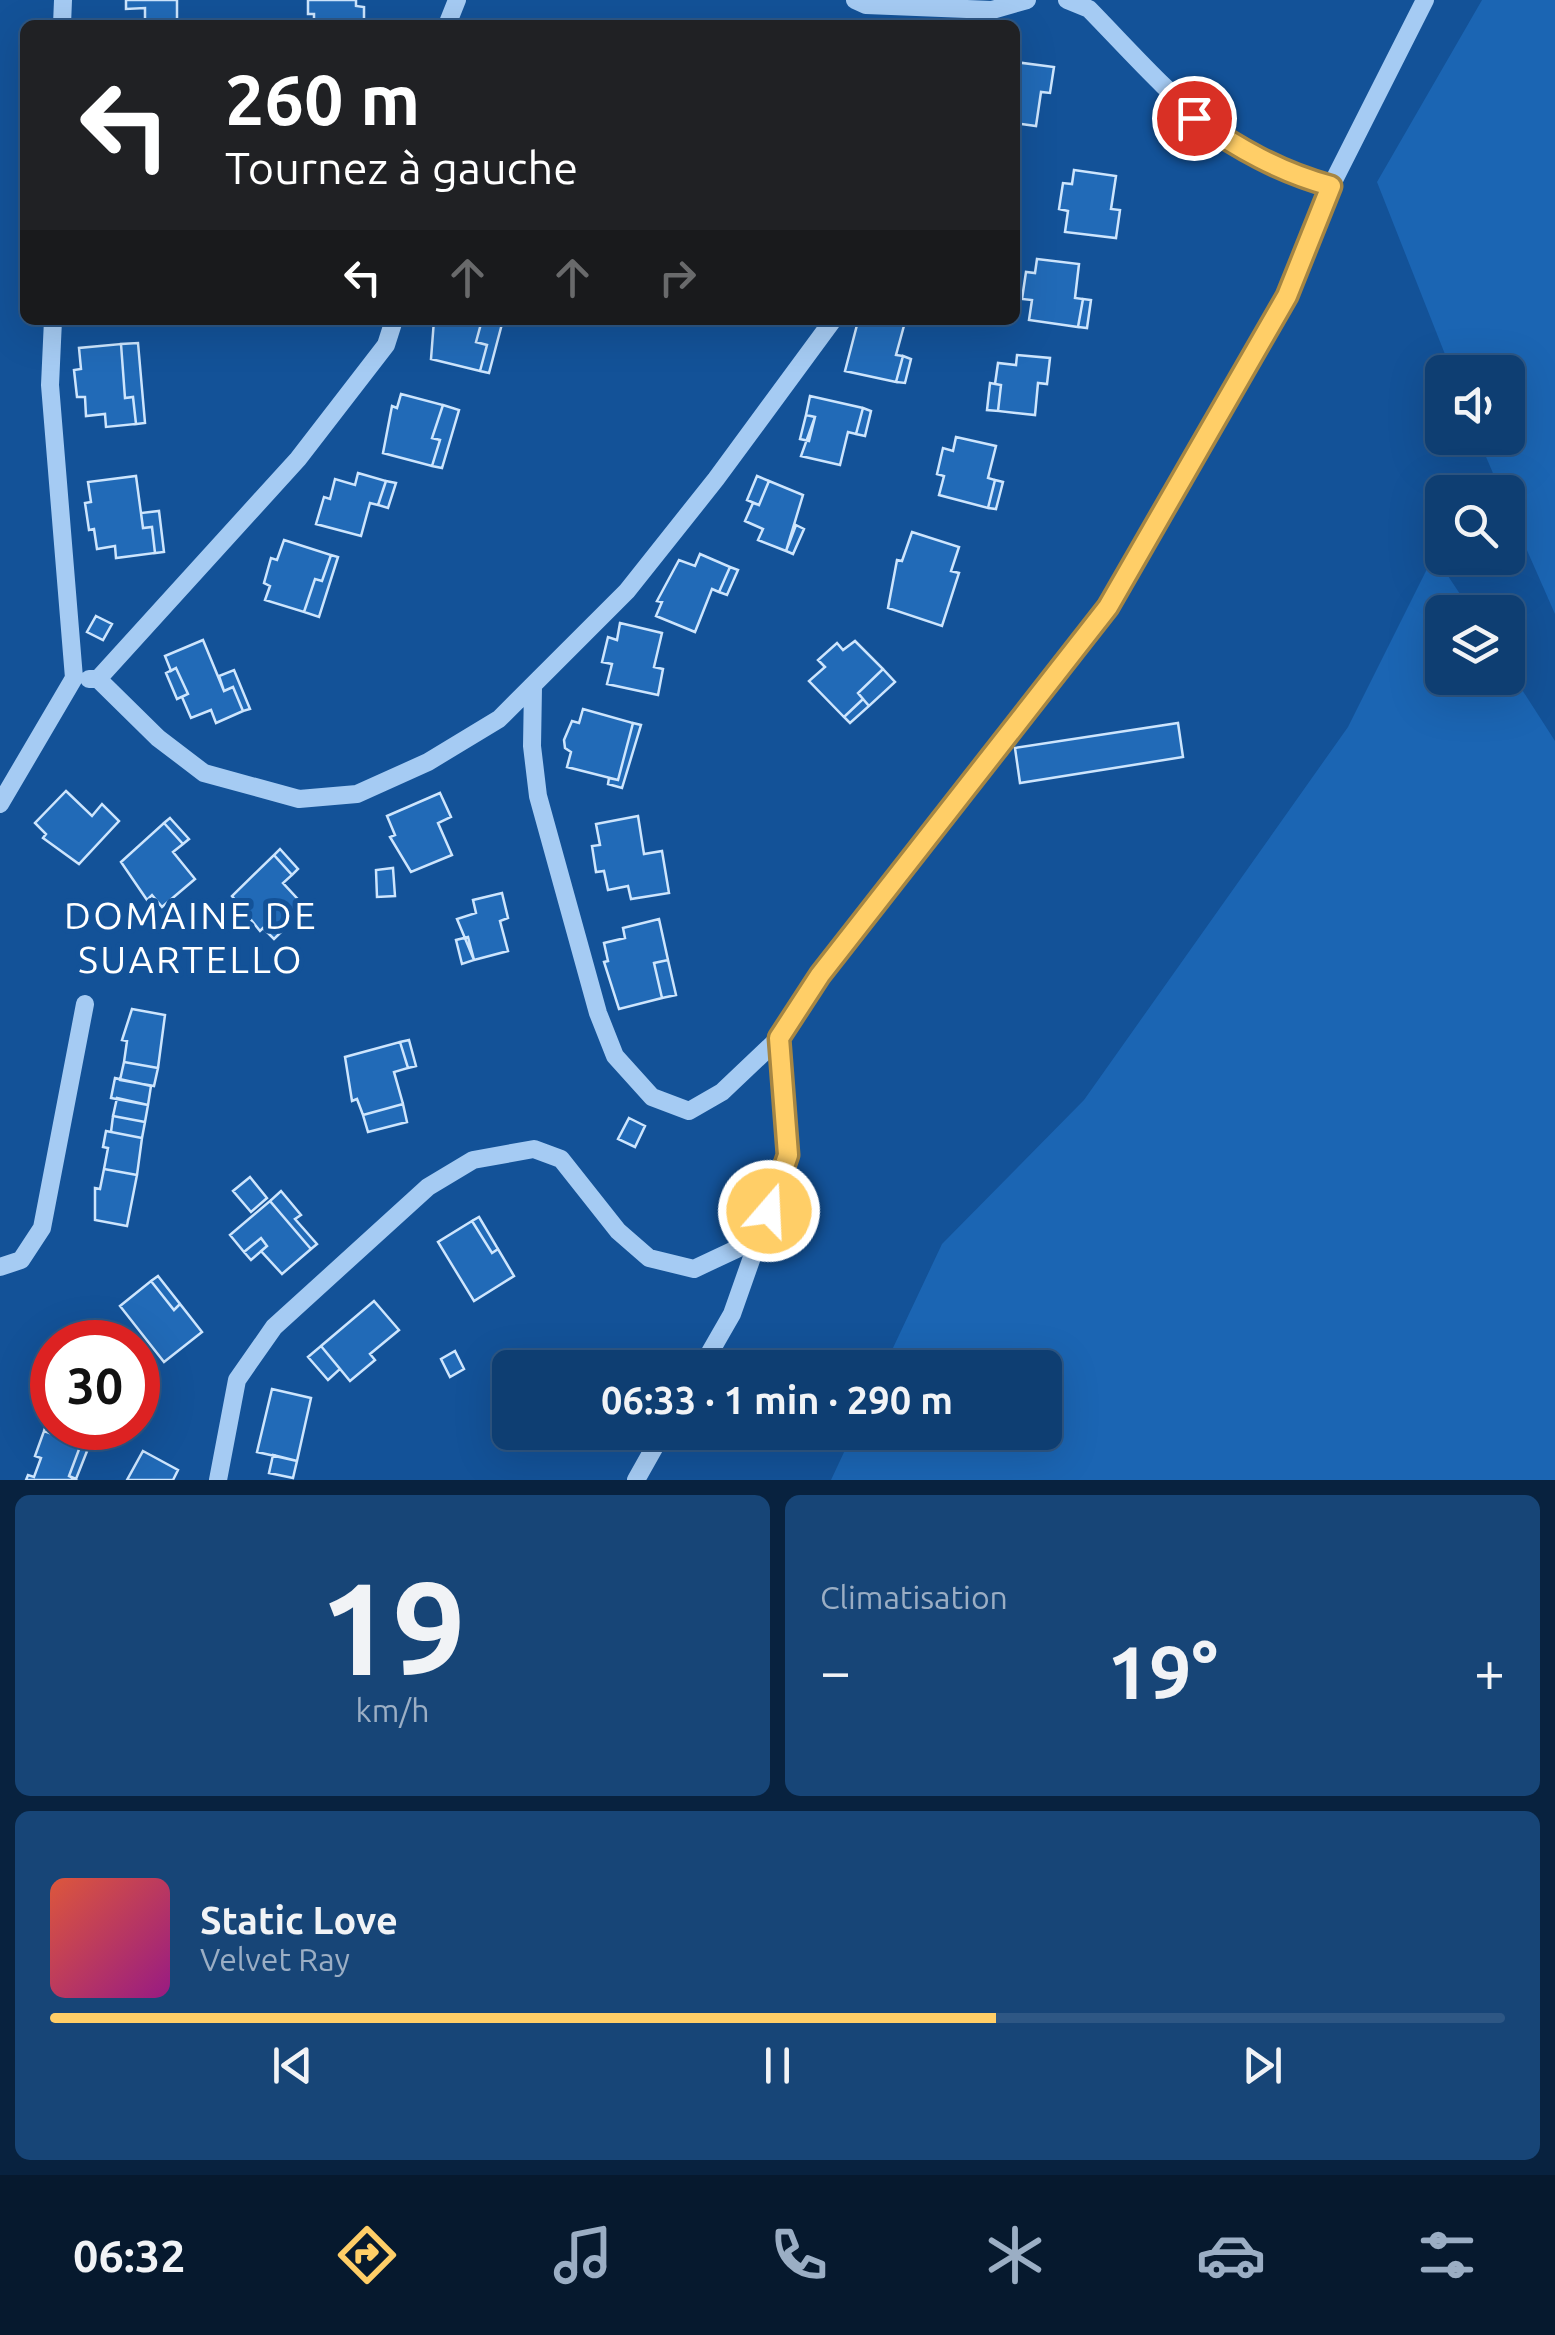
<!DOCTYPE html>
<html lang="fr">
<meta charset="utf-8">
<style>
:root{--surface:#0e3e72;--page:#174577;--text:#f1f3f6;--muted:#9baec4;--line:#2e5784;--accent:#ffce67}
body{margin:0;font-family:Ubuntu,sans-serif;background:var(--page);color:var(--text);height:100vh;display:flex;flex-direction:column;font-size:38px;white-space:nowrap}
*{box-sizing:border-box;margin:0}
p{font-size:32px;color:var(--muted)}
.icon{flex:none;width:55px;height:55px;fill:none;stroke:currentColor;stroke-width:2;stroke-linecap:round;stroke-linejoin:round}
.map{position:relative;height:1480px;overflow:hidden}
.sheet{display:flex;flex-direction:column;gap:15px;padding:15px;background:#08223f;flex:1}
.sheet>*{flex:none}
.guide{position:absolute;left:20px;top:20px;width:1000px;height:305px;border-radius:15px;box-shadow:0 10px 40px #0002,0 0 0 2px var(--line);background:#202124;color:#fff;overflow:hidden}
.buttons{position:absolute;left:1425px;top:355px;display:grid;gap:20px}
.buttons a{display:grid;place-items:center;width:100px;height:100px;border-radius:15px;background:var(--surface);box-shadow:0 10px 40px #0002,0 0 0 2px var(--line);font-size:50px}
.speed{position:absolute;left:30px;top:1320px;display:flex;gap:20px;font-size:50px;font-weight:700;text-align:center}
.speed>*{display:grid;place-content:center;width:130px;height:130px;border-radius:50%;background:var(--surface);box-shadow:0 10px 40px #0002,0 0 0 2px var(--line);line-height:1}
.speed .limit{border:15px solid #d22;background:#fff;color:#111}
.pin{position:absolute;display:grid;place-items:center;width:85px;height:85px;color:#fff;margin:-42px;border:5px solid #fff;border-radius:50%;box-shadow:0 2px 10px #0007}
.me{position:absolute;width:110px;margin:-55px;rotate:19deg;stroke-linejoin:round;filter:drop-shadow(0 0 8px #0008)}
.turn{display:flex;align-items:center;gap:35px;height:210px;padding:0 40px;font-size:45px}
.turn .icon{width:130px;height:130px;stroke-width:2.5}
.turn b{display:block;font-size:70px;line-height:85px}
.lanes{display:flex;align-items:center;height:95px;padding:0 40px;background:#0003;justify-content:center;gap:50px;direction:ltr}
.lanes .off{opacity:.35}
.big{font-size:75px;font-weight:600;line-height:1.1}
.sheet .card{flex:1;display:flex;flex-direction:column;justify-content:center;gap:15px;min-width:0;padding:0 35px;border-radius:15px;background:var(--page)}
.sheet .dial{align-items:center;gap:0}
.dial b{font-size:130px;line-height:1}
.song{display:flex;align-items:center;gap:30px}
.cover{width:120px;height:120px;border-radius:15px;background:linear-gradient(135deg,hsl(10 70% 55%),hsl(310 70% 35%))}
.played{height:10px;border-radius:5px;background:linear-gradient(90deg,var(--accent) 65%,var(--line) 65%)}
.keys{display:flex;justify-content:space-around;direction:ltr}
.heat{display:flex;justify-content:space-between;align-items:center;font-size:55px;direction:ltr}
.sheet .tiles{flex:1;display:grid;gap:15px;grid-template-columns:1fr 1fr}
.card:last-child{grid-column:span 2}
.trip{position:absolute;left:492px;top:1350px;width:570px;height:100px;border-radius:15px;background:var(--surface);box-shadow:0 10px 40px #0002,0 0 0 2px var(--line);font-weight:600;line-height:100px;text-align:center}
.dock{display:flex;height:160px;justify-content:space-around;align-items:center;background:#06192e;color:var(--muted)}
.dock .icon{width:70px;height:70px}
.dock .selected{color:var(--accent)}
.dock b{font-size:45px;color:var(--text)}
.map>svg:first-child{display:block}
.green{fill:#1b65b3}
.building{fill:#216ab7;stroke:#cde5fd;stroke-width:2.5}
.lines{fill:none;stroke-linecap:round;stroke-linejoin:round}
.minor{stroke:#a5cbf3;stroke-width:18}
.route-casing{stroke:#a68643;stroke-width:25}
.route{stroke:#ffce67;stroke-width:18}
.labels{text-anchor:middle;stroke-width:10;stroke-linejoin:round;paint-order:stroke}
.neighbourhood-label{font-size:38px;letter-spacing:2.5px;fill:#fff;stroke:#135298}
</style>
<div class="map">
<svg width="1555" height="1480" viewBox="0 0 1555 1480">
<rect width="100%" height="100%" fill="#135298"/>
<path class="green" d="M 1482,0 L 1555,0 L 1555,614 L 1508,507 L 1508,492 L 1501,492 L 1478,438 L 1508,438 L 1508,372 L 1452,372 L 1377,182 Z
M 1434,555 L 1472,612 L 1442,612 L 1442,678 L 1508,678 L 1508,668 L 1555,741 L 1555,1480 L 831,1480 L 853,1433 L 1045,1432 L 1045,1368 L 884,1367 L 942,1244 L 1084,1100 L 1348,727 Z"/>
<path class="building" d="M 126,0 L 177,0 L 177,21 L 145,22 L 145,8 L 126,9 Z
M 308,0 L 356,0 L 356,6 L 364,7 L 364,25 L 314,25 L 314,14 L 308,14 Z
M 1015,62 L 1054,67 L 1050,93 L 1041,92 L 1036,126 L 1015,123 Z
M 1074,170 L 1116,176 L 1111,209 L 1120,210 L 1116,238 L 1065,232 L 1068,211 L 1059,209 L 1063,183 L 1072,184 Z
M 1037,259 L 1079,264 L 1075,298 L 1083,299 L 1078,327 L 1029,320 L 1032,300 L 1022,299 L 1026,272 L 1035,273 Z
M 1083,299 L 1091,300 L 1087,328 L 1078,327 Z
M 434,320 L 482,320 L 476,342 L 487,345 L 480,371 L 431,359 Z
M 482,320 L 503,320 L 489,373 L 480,371 L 487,345 L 476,342 Z
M 863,320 L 905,322 L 896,355 L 903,356 L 896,382 L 845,371 L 857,325 L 861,325 Z
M 138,343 L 145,423 L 136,424 L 133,397 L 125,398 L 121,344 Z
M 121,344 L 125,398 L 133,397 L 136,424 L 106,427 L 105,414 L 86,416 L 85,397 L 77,397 L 74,370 L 81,369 L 79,348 Z
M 1017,355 L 1050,358 L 1047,384 L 1038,383 L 1035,415 L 998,411 L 1001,385 L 995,384 L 998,363 L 1016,365 Z
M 903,356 L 911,359 L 905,383 L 896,382 Z
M 990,383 L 1001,385 L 998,411 L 987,410 Z
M 401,394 L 443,405 L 432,438 L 440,440 L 432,466 L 383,453 L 392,406 L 397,408 Z
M 810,396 L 863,408 L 856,434 L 848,432 L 840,465 L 801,456 L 815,417 L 806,415 Z
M 443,405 L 459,410 L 442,468 L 432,466 L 440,440 L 432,438 Z
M 863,408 L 871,411 L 865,436 L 856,434 Z
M 806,415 L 815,417 L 809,441 L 800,439 Z
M 956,437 L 996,446 L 988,478 L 995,480 L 988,508 L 939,495 L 944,476 L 937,474 L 943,448 L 953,451 Z
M 358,473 L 386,481 L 378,505 L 370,503 L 361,536 L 316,524 L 324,497 L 330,499 L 335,479 L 355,485 Z
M 136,476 L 143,528 L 152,527 L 155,553 L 116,558 L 115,546 L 97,549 L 94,529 L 89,530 L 85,503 L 91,502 L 88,482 Z
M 757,476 L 769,481 L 759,505 L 747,500 Z
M 995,480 L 1003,482 L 996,509 L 988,508 Z
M 386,481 L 396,483 L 388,508 L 378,505 Z
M 769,481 L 803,495 L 786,551 L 758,540 L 763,529 L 745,521 L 753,503 L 759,505 Z
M 159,511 L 164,552 L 155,553 L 152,527 L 143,528 L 141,513 Z
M 796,525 L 804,529 L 793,554 L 786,551 Z
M 912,532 L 959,547 L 951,571 L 959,573 L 942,626 L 888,608 L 897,560 L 902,561 Z
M 284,540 L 331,555 L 322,581 L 315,579 L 304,612 L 265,600 L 270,586 L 264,583 L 271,558 L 277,560 Z
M 700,554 L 730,567 L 719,592 L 712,589 L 695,632 L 656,616 L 662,602 L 657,601 L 679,560 L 695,566 Z
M 331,555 L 338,557 L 319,617 L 304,612 L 315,579 L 322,581 Z
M 730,567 L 738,570 L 727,595 L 719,592 Z
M 96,616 L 112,624 L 103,640 L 87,632 Z
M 620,623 L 662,633 L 654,667 L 663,669 L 658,695 L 607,684 L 612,664 L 602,662 L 608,637 L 617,640 Z
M 203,640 L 224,691 L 233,687 L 243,711 L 216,723 L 211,710 L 191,718 L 182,697 L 188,694 L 176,668 L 171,671 L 165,656 Z
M 855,641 L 883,669 L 858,693 L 863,699 L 844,717 L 809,681 L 825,667 L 818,660 L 837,643 L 843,650 Z
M 176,668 L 188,694 L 177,699 L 166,673 Z
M 883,669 L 895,682 L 869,706 L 858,693 Z
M 234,670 L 250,709 L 243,711 L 233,687 L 224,691 L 219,676 Z
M 863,699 L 869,706 L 850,723 L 844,717 Z
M 583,709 L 633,723 L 618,780 L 567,767 L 571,752 L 565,748 L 564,740 L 572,721 L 579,723 Z
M 633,723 L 641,725 L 622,788 L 608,784 L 609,778 L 618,780 Z
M 1178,723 L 1183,757 L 1020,783 L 1015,748 Z
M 66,791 L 92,816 L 102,804 L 119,821 L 79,864 L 43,838 L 46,834 L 35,823 Z
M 440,793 L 451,817 L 438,823 L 452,855 L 411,872 L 390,837 L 395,835 L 387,816 Z
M 638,816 L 644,854 L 662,851 L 669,893 L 631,899 L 628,886 L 608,890 L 604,871 L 596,872 L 592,846 L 600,845 L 596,824 Z
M 170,818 L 189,839 L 183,844 L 164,823 Z
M 164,823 L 183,844 L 173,852 L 195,879 L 162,907 L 152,895 L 147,900 L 121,862 Z
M 280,849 L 298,869 L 292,875 L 274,855 Z
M 274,855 L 292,875 L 283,883 L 306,908 L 274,939 L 263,928 L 260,931 L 232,896 Z
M 393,868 L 395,896 L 377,897 L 376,870 Z
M 502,893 L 508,918 L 500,921 L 508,951 L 474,960 L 457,919 L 476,913 L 473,900 Z
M 659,919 L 668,960 L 654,963 L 662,998 L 619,1009 L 604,962 L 608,961 L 604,943 L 625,938 L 623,928 Z
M 468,937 L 474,960 L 462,964 L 456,940 Z
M 668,960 L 676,995 L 662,998 L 654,963 Z
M 132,1009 L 165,1015 L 158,1068 L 124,1062 L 127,1041 L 122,1040 Z
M 409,1040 L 416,1066 L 408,1068 L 400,1042 Z
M 400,1042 L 408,1068 L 394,1072 L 403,1104 L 363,1115 L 357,1099 L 352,1101 L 345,1057 Z
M 124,1062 L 158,1068 L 154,1086 L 120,1080 Z
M 115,1078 L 151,1086 L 148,1105 L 111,1098 Z
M 117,1098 L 148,1105 L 145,1122 L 113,1116 Z
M 403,1104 L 407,1122 L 368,1132 L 363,1115 Z
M 113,1116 L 145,1122 L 142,1138 L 111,1132 Z
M 629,1118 L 645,1126 L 635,1147 L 618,1139 Z
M 106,1131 L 142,1138 L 137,1175 L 104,1169 L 108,1148 L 103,1147 Z
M 104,1169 L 137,1175 L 127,1226 L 95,1220 L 95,1188 L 100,1189 Z
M 250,1177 L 267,1198 L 251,1212 L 233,1191 Z
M 281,1191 L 301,1215 L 295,1219 L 317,1244 L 311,1249 L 270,1201 Z
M 270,1201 L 311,1249 L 282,1274 L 261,1251 L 267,1246 L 261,1238 L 244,1252 L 230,1235 Z
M 479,1217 L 498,1249 L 492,1253 L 472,1221 Z
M 472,1221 L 492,1253 L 498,1249 L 514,1276 L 474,1301 L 438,1242 Z
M 261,1238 L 267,1246 L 251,1260 L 244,1252 Z
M 158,1276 L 180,1304 L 174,1310 L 151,1281 Z
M 151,1281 L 174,1310 L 180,1304 L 202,1332 L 164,1362 L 120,1306 Z
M 374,1301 L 399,1330 L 370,1354 L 375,1360 L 350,1381 L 321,1346 Z
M 321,1346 L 340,1369 L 328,1380 L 308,1357 Z
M 455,1351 L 464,1369 L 450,1377 L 441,1359 Z
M 272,1389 L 311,1398 L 297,1461 L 257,1452 Z
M 52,1407 L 52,1428 L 75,1428 L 71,1440 L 44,1431 Z
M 44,1431 L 81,1444 L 69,1476 L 76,1480 L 26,1480 L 28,1475 L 34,1477 L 41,1458 L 35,1456 Z
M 81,1444 L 89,1446 L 76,1479 L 69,1476 Z
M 143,1451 L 178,1470 L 173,1480 L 127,1480 Z
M 273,1455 L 297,1461 L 293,1478 L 269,1473 Z"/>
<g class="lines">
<path class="minor" d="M 855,0 L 866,5 L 992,10 L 1027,0
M 1067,0 L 1089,9 C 1167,89 1218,155 1331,186
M 62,25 L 63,0
M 447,25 L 457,0
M 89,679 L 98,679 L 298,459 L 386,345 L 394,320
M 98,679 L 158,738 L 204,773 L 299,799 L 357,794 L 428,762 L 499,719 L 627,591 L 716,479 L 833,320
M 533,687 L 532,746 L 538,796 L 598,1013 L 615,1056 L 652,1097 L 689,1111 L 722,1092 L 779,1038
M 0,804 L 74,678 L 50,385 L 53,320
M 0,1267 L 21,1260 L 42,1228 L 85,1004
M 701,1368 L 732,1314 L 788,1155 L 779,1038 L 820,975 L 1109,607 L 1287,296 L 1331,186 L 1425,0
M 218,1480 L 237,1380 L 274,1327 L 428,1187 L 473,1160 L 534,1149 L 561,1159 L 618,1231 L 649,1258 L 694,1269 L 760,1238
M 636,1480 L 663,1432"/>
</g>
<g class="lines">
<defs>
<path id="route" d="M 769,1211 L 788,1155 L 779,1038 L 820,975 L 1108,607 L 1287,296 L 1331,186 C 1279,172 1238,148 1194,118"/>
</defs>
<use href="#route" class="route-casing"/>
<use href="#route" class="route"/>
</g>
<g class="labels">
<g class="neighbourhood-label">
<text x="191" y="929">DOMAINE DE<tspan x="191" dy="44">SUARTELLO</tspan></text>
</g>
</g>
</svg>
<div class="buttons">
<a><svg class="icon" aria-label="sound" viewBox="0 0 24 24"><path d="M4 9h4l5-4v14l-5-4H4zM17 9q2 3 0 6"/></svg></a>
<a><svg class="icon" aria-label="search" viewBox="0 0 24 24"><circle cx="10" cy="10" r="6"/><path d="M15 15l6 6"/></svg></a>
<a><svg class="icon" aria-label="layers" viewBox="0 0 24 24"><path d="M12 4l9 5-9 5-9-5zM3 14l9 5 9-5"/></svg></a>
</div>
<div class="speed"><div class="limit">30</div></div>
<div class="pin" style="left:1194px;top:118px;background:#d93025"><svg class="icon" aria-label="arrive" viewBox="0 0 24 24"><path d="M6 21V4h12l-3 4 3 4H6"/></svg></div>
<svg class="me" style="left:769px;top:1211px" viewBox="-20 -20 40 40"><circle r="17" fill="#ffce67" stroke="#fff" stroke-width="3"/><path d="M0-11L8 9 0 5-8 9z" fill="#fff"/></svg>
<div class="trip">06:33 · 1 min · 290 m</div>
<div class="guide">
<div class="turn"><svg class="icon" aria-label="left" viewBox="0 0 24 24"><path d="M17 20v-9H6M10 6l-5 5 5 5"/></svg><div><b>260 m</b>Tournez à gauche</div></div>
<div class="lanes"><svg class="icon" aria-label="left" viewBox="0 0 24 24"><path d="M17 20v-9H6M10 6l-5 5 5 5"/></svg><svg class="icon off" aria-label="ahead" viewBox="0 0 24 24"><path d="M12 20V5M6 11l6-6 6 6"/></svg><svg class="icon off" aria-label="ahead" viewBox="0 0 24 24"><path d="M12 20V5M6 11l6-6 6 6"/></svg><svg class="icon off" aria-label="right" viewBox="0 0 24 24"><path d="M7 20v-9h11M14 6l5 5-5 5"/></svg></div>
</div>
</div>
<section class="sheet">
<div class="tiles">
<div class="card dial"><b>19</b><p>km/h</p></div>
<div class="card"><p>Climatisation</p>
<div class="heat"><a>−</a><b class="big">19°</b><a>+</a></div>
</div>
<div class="card">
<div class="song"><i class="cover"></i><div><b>Static Love</b><p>Velvet Ray</p></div></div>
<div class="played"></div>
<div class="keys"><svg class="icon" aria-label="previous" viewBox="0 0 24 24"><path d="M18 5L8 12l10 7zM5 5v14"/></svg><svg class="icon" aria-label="pause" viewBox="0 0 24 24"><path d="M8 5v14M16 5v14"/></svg><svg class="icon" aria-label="next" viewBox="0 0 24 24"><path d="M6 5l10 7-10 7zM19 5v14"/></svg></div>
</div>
</div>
</section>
<nav class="dock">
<b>06:32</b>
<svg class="icon selected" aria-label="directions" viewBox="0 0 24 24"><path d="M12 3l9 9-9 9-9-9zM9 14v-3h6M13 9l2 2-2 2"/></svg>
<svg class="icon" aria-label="music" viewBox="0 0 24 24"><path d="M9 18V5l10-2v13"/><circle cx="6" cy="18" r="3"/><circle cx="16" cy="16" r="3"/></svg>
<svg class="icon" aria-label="phone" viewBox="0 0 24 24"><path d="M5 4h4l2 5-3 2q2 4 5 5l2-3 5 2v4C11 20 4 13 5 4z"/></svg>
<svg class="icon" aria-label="climate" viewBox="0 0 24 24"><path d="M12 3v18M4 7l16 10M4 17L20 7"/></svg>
<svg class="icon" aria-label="car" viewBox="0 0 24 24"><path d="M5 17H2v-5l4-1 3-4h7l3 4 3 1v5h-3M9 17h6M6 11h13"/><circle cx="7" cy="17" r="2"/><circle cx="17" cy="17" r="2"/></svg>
<svg class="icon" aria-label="filters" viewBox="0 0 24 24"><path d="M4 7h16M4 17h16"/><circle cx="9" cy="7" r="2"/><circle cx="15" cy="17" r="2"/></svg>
</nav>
